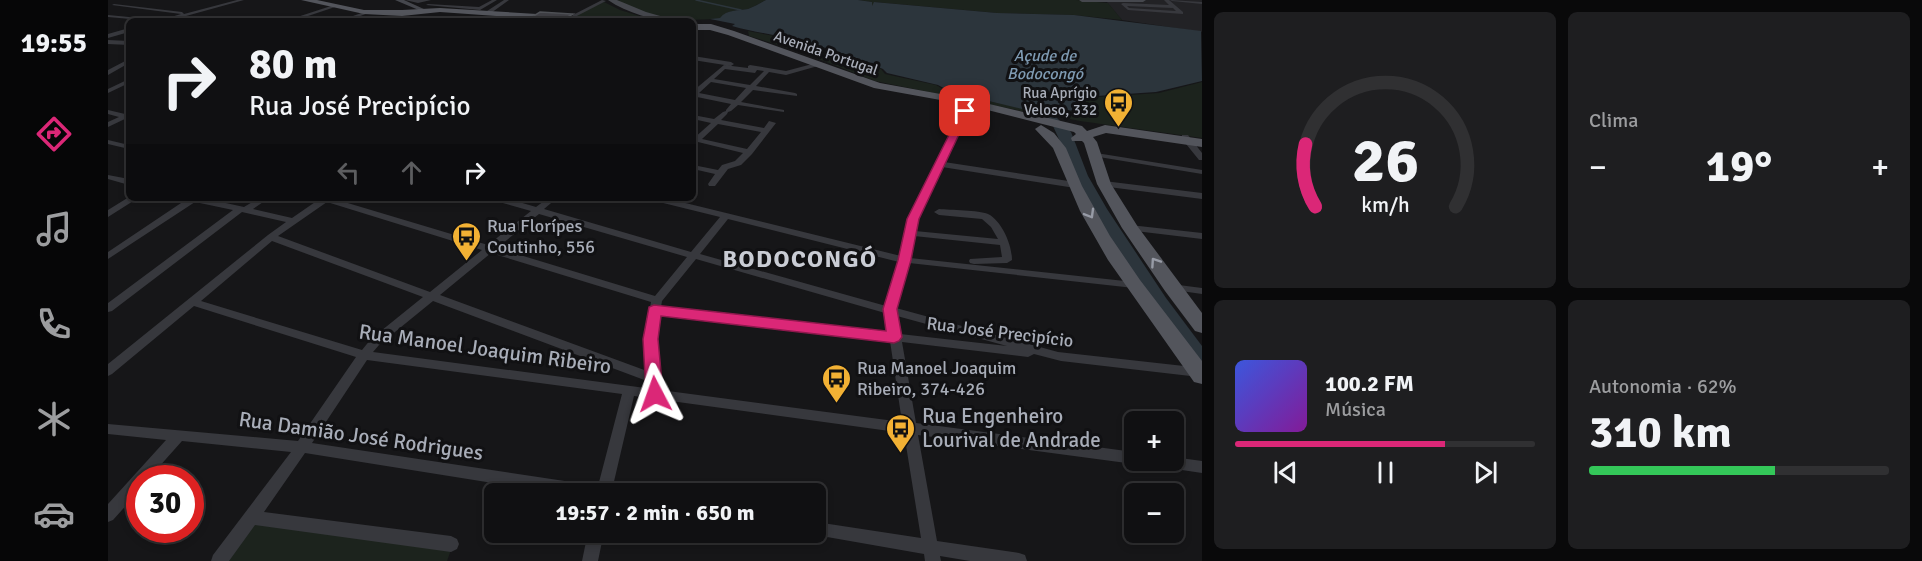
<!DOCTYPE html>
<html lang="pt">
<meta charset="utf-8">
<style>
:root{--surface:#101012;--page:#1e1e20;--text:#f1f3f6;--muted:#9c9d9f;--line:#303032;--accent:#db2777}
body{margin:0;font-family:Signika,sans-serif;background:var(--page);color:var(--text);height:100vh;display:flex;flex-direction:column;font-size:22px;white-space:nowrap}
*{box-sizing:border-box;margin:0}
p{font-size:20px;color:var(--muted)}
.icon{flex:none;width:33px;height:33px;fill:none;stroke:currentColor;stroke-width:2;stroke-linecap:round;stroke-linejoin:round}
.map{position:relative;flex:1;overflow:hidden}
.details{display:flex;flex-direction:column;gap:12px;padding:12px;background:#09090a;width:720px}
.details>*{flex:none}
.guide{position:absolute;left:18px;top:18px;width:570px;height:183px;border-radius:9px;box-shadow:0 3px 9px #0003,0 0 0 2px var(--line);background:#101012;color:var(--text);overflow:hidden}
.controls{position:absolute;left:1016px;top:411px;display:grid;gap:12px}
.controls a{display:grid;place-items:center;width:60px;height:60px;border-radius:9px;background:var(--surface);box-shadow:0 3px 9px #0003,0 0 0 2px var(--line);font-size:30px}
.speed{position:absolute;left:18px;top:465px;display:flex;gap:12px;font-size:30px;font-weight:700;text-align:center}
.speed>*{display:grid;place-content:center;width:78px;height:78px;border-radius:50%;background:var(--surface);box-shadow:0 3px 9px #0003,0 0 0 2px var(--line);line-height:1}
.speed .limit{border:9px solid #d22;background:#fff;color:#111}
.pin{position:absolute;display:grid;place-items:center;width:51px;height:51px;color:#fff;margin:-26px;border-radius:12px;box-shadow:0 3px 9px #0006}
.me{position:absolute;width:66px;margin:-33px;rotate:356deg;stroke-linejoin:round;filter:drop-shadow(0 0 4px #0008)}
.turn{display:flex;align-items:center;gap:21px;height:126px;padding:0 24px;font-size:27px}
.turn .icon{width:78px;height:78px;stroke-width:2.5}
.turn b{display:block;font-size:42px;line-height:51px}
.lanes{display:flex;align-items:center;height:57px;padding:0 24px;background:#0003;justify-content:center;gap:30px;direction:ltr}
.lanes .off{opacity:.35}
.big{font-size:45px;font-weight:800;line-height:1.1}
.details .card{flex:1;display:flex;flex-direction:column;justify-content:center;gap:9px;min-width:0;padding:0 21px;border-radius:9px;background:var(--page)}
.details .dial{align-items:center;gap:0}
.dial svg{height:156px;overflow:visible;fill:none;stroke:var(--line);stroke-width:7;stroke-linecap:round;text-anchor:middle}
.dial text{fill:var(--text);stroke:none}
.song{display:flex;align-items:center;gap:18px}
.cover{width:72px;height:72px;border-radius:9px;background:linear-gradient(135deg,hsl(230 70% 55%),hsl(290 70% 35%))}
.played{height:6px;border-radius:3px;background:linear-gradient(90deg,var(--accent) 70%,var(--line) 70%)}
.keys{display:flex;justify-content:space-around;direction:ltr}
.heat{display:flex;justify-content:space-between;align-items:center;font-size:33px;direction:ltr}
.charge{height:9px;border-radius:4px;background:linear-gradient(90deg,#34c759 62%,var(--line) 0)}
.details .tiles{flex:1;display:grid;gap:12px;grid-template-columns:repeat(2,1fr)}
.trip{position:absolute;left:376px;top:483px;width:342px;height:60px;border-radius:9px;background:var(--surface);box-shadow:0 3px 9px #0003,0 0 0 2px var(--line);font-weight:800;line-height:60px;text-align:center}
main{display:flex;flex:1;min-height:0}
.tabs{display:flex;flex-direction:column;width:108px;justify-content:space-around;align-items:center;background:#060607;color:var(--muted)}
.tabs .icon{width:42px;height:42px}
.tabs .selected{color:var(--accent)}
.tabs b{font-size:27px;color:var(--text)}
.map>svg:first-child{display:block}
.built{fill:#222225}
.green{fill:#1c231d}
.water{fill:#2c353c}
.lines{fill:none;stroke-linecap:round;stroke-linejoin:round}
.stream{stroke:#2c353c;stroke-width:1.5}
.street{fill:#37383d;fill-rule:evenodd}
.secondary{fill:#45474d;fill-rule:evenodd}
.primary{fill:#53555c;fill-rule:evenodd}
.wall{fill:#323236}
.shaded-wall{fill:#212124}
.building{fill:#3f3f44;stroke:#4f5156;stroke-width:1.5}
.oneway{stroke:#979ba6}
.route{fill:#db2777;stroke:#8e194d;stroke-width:1.5}
.labels{text-anchor:middle;stroke-width:6;stroke-linejoin:round;paint-order:stroke}
.far-street-label{font-size:15px;fill:#a8adb8;stroke:#111113}
.far-poi-label{font-size:15px;fill:#a8adb8;stroke:#111113;text-anchor:end}
.far-water-label{font-size:16px;font-style:italic;fill:#7f9bb3;stroke:#111113}
.poi-label{font-size:18px;fill:#a8adb8;stroke:#111113;text-anchor:start}
.street-label{font-size:18px;fill:#a8adb8;stroke:#111113}
.near-street-label{font-size:21px;fill:#a8adb8;stroke:#111113}
.near-poi-label{font-size:21px;fill:#a8adb8;stroke:#111113;text-anchor:start}
.district-label{font-size:24px;font-weight:bold;letter-spacing:1.5px;fill:#c9ccd4;stroke:#111113}
</style>
<main>
<nav class="tabs">
<b>19:55</b>
<svg class="icon selected" aria-label="directions" viewBox="0 0 24 24"><path d="M12 3l9 9-9 9-9-9zM9 14v-3h6M13 9l2 2-2 2"/></svg>
<svg class="icon" aria-label="music" viewBox="0 0 24 24"><path d="M9 18V5l10-2v13"/><circle cx="6" cy="18" r="3"/><circle cx="16" cy="16" r="3"/></svg>
<svg class="icon" aria-label="phone" viewBox="0 0 24 24"><path d="M5 4h4l2 5-3 2q2 4 5 5l2-3 5 2v4C11 20 4 13 5 4z"/></svg>
<svg class="icon" aria-label="climate" viewBox="0 0 24 24"><path d="M12 3v18M4 7l16 10M4 17L20 7"/></svg>
<svg class="icon" aria-label="car" viewBox="0 0 24 24"><path d="M5 17H2v-5l4-1 3-4h7l3 4 3 1v5h-3M9 17h6M6 11h13"/><circle cx="7" cy="17" r="2"/><circle cx="17" cy="17" r="2"/></svg>
</nav>
<div class="map">
<svg width="1094" height="561" viewBox="0 0 1094 561">
<rect width="100%" height="100%" fill="#161618"/>
<path class="built" d="M 990,0 L 1094,0 L 1094,32 L 1014,20 L 998,1 Z"/>
<path class="green" d="M 510,0 L 658,0 C 652,3 646,7 640,9 C 631,11 619,9 613,18 C 585,22 532,20 510,0 Z
M 750,0 L 968,0 L 1000,3 L 1014,20 L 966,15 L 889,13 L 767,2 L 766,7 L 763,6 L 764,2 Z
M 496,2 L 512,10 L 548,21 L 500,21 L 464,17 Z
M 640,31 L 688,40 L 716,51 L 736,53 L 773,69 L 777,74 L 828,85 L 842,93 L 913,108 L 928,114 L 767,81 L 690,51 L 641,36 Z
M 1094,82 L 1094,138 L 972,121 L 962,119 L 954,113 L 974,109 L 978,104 L 975,98 L 1051,93 Z
M 144,518 L 344,547 L 339,561 L 115,561 Z"/>
<path class="water" d="M 658,0 L 750,0 L 764,2 L 764,6 L 766,2 L 889,13 L 966,15 L 1093,31 L 1094,81 L 1048,92 L 974,97 L 976,104 L 972,108 L 946,115 L 963,132 L 980,176 L 999,209 L 1058,298 L 1094,346 L 1094,366 L 1063,331 L 981,205 L 945,126 L 931,113 L 843,92 L 830,85 L 779,73 L 775,69 C 743,55 709,44 674,37 C 657,33 641,31 624,26 L 627,24 L 602,19 L 612,18 C 619,9 630,11 640,9 C 646,7 652,3 658,0 Z"/>
<g class="lines">
<path class="stream" d="M 588,0 L 633,10"/>
<path class="street" d="M 129,0 L 136,0 L 78,16 L 97,21 C 88,21 79,17 71,18 C 64,18 58,21 50,21 L 73,14 L 4,5 L 6,4 L 74,12 L 76,14 Z
M 297,0 L 323,0 L 310,3 Z
M 384,0 L 389,0 L 372,10 L 318,5 L 320,4 L 371,7 Z
M 396,0 L 401,0 L 383,13 L 379,13 L 379,11 Z
M 494,0 L 498,1 L 463,19 L 459,18 Z
M 1056,0 L 1061,0 L 1075,12 L 1075,14 L 1020,10 L 1013,4 L 1015,3 L 1061,5 ZM 1019,6 L 1065,8 L 1068,11 L 1021,8 Z
M 1062,0 L 1094,2 L 1094,4 L 1064,1 Z
M 223,6 L 227,7 L 185,21 L 177,21 Z
M 259,11 L 263,12 L 239,21 L 231,21 Z
M 0,15 L 42,19 L 45,21 L 0,17 Z
M 398,15 L 402,16 L 396,21 L 390,21 Z
M 21,28 L 21,32 L 0,38 L 0,34 Z
M 0,40 L 21,41 L 21,45 L 0,44 Z
M 585,56 L 623,62 L 626,64 L 623,66 L 585,60 Z
M 21,59 L 21,63 L 0,75 L 0,70 Z
M 708,63 L 710,64 L 710,66 L 678,75 L 661,72 L 648,86 L 687,93 L 689,94 L 689,96 L 645,90 L 633,102 L 676,110 L 676,112 L 630,105 L 623,111 L 620,112 L 619,114 L 613,120 L 656,128 L 661,121 L 668,123 L 644,154 L 633,165 L 620,169 L 607,186 L 601,186 L 600,184 L 607,174 L 585,169 L 585,165 L 610,170 L 614,165 L 627,161 L 635,153 L 590,142 L 585,145 L 585,139 L 603,123 L 585,119 L 585,115 L 606,119 L 615,112 L 618,111 L 618,110 L 623,104 L 589,97 L 585,95 L 585,91 L 616,65 L 640,68 L 640,66 L 642,65 L 678,71 ZM 617,69 L 647,73 L 649,70 L 656,71 L 642,85 L 606,79 ZM 603,82 L 638,88 L 627,100 L 591,93 ZM 610,124 L 653,132 L 639,149 L 594,139 Z
M 21,79 L 21,83 L 0,93 L 0,89 Z
M 857,109 L 860,111 L 836,162 L 967,182 L 971,185 L 967,188 L 834,167 L 810,219 L 807,231 L 890,239 L 883,227 L 874,219 L 831,215 L 826,212 L 831,209 C 842,210 871,210 880,214 C 894,221 904,245 904,260 L 899,263 L 866,264 L 862,263 L 861,261 L 862,259 L 894,257 L 892,245 L 806,236 L 802,258 L 1026,282 L 1031,285 L 1026,288 L 801,263 L 788,308 L 950,352 L 1094,368 L 1094,376 L 1091,377 L 953,361 L 926,354 L 920,357 L 794,342 L 808,423 L 1026,452 L 1026,460 L 1032,460 L 1026,464 L 810,435 L 829,541 L 911,553 L 917,555 L 919,561 L 862,561 L 832,556 L 833,561 L 817,561 L 816,554 L 702,534 L 702,532 L 708,532 L 708,522 L 813,538 L 796,433 L 526,396 L 504,490 L 506,494 L 454,494 L 197,453 L 156,512 L 343,536 L 349,539 L 351,544 L 349,549 L 343,552 L 147,525 L 121,561 L 103,561 L 105,555 L 183,452 L 74,441 L 41,478 L 32,478 L 32,490 L 5,520 L 0,522 L 0,504 L 58,440 L 0,434 L 0,424 L 190,441 L 248,357 L 86,306 L 4,374 L 0,376 L 0,364 L 160,235 L 178,222 L 134,212 L 4,311 L 0,312 L 0,303 L 125,210 L 87,202 L 0,259 L 0,252 L 79,199 L 79,198 L 95,198 L 136,207 L 151,198 L 161,198 L 145,209 L 184,218 L 213,198 L 223,198 L 380,245 L 423,211 L 384,200 L 383,198 L 397,198 L 428,207 L 440,198 L 449,198 L 436,209 L 583,252 L 612,217 L 543,200 L 542,198 L 557,198 L 793,256 L 800,219 L 854,111 ZM 219,202 L 374,250 L 322,292 L 170,236 ZM 431,214 L 579,257 L 547,296 L 389,248 ZM 620,219 L 791,262 L 778,306 L 592,254 ZM 164,241 L 315,297 L 263,339 L 254,350 L 93,301 ZM 383,253 L 543,302 L 537,339 L 539,371 L 332,295 ZM 588,259 L 777,313 L 780,333 L 553,307 L 554,301 ZM 325,301 L 539,381 L 542,387 L 546,389 L 550,387 L 552,384 L 549,339 L 552,314 L 782,341 L 794,422 L 265,352 L 271,345 ZM 789,316 L 899,346 L 792,334 ZM 259,360 L 514,394 L 490,486 L 204,443 Z
M 0,110 L 17,114 L 21,112 L 21,117 L 0,127 L 0,122 L 11,117 L 0,114 Z
M 1074,135 L 1080,135 L 1094,153 L 1094,160 L 1091,160 L 1074,139 Z
M 0,140 L 21,145 L 21,149 L 0,144 Z
M 982,152 L 1094,170 L 1094,174 L 985,156 L 982,156 Z
M 0,175 L 21,179 L 21,185 L 0,179 Z
M 996,181 L 1094,193 L 1094,199 L 993,186 L 992,184 Z
M 21,197 L 30,198 L 0,217 L 0,210 Z
M 1022,225 L 1094,233 L 1094,239 L 1019,230 L 1017,228 Z
M 1063,284 L 1094,288 L 1094,294 L 1059,289 L 1058,287 Z
M 1065,457 L 1094,461 L 1094,473 L 1047,466 L 1042,464 L 1040,460 L 1065,460 Z
M 480,532 L 496,532 L 490,561 L 474,561 Z"/>
<path class="secondary" d="M 287,0 L 296,0 L 318,10 L 313,11 Z
M 500,0 L 509,0 L 538,12 L 570,21 C 546,21 519,13 500,0 Z
M 971,0 L 1038,0 L 1035,2 L 974,2 Z"/>
<path class="primary" d="M 193,0 L 209,0 L 256,10 L 294,10 L 332,8 L 496,18 L 500,21 L 458,21 L 332,12 L 294,16 L 256,14 Z
M 585,24 L 603,24 L 626,31 L 772,83 L 860,99 L 974,126 L 979,131 L 997,125 L 1094,139 L 1094,147 L 998,133 L 985,137 L 989,142 L 1003,184 L 1030,227 L 1094,313 L 1094,333 L 1087,331 L 1057,291 L 1014,228 L 989,184 L 976,143 L 974,141 L 964,141 L 963,138 L 968,134 L 966,132 L 860,105 L 766,88 L 620,35 L 602,30 L 585,30 Z
M 933,125 L 946,133 L 958,148 L 974,186 L 1002,236 L 1032,280 L 1094,361 L 1094,384 L 1086,382 L 1000,260 L 972,211 L 945,148 L 927,129 Z"/>
</g>
<path class="wall" d="M 424,17 L 465,21 L 424,21 Z"/>
<path class="shaded-wall" d="M 465,14 L 465,21 L 454,21 L 454,20 Z"/>
<path class="building" d="M 432,12 L 465,14 L 454,20 L 424,17 Z"/>
<defs><path id="oneway-chevron" d="M-2-3.5L2.5 0L-2 3.5" fill="none" stroke-width="1.6" stroke-linecap="round" stroke-linejoin="round" transform="scale(1.5)"/></defs>
<g class="oneway">
<use href="#oneway-chevron" transform="translate(982 214) rotate(60)"/>
<use href="#oneway-chevron" transform="translate(1047 262) rotate(-124)"/>
</g>
<path class="route" d="M 857,109 L 862,111 L 811,219 L 803,260 L 789,309 L 794,337 L 791,341 L 786,343 L 553,316 L 550,339 L 555,394 L 553,398 L 547,400 L 541,398 L 538,394 L 535,339 L 541,307 L 546,305 L 778,331 L 775,309 L 790,260 L 799,219 L 853,111 Z"/>
<defs>
<symbol id="bus-pin" viewBox="-11 -11 22 30"><path d="M0 17L-7.5 6A9.5 9.5 0 1 1 7.5 6Z" fill="#f2b134" stroke="#111113"/><path d="M-5-6H5V4H4V6H2V4H-2V6H-4V4H-5ZM-3.5-4V0h7V-4ZM-3.5 1.2v1.5H-2V1.2ZM2 1.2v1.5H3.5V1.2Z" fill="#111"/></symbol>
</defs>
<g fill-rule="evenodd">
<use href="#bus-pin" x="994" y="86" width="33" height="45"/>
<use href="#bus-pin" x="342" y="220" width="33" height="45"/>
<use href="#bus-pin" x="712" y="362" width="33" height="45"/>
<use href="#bus-pin" x="776" y="412" width="33" height="45"/>
</g>
<g class="labels">
<g class="far-street-label">
<text transform="translate(718 53) rotate(19)" y="5">Avenida Portugal</text>
</g>
<g class="far-poi-label">
<text x="989" y="98">Rua Aprígio<tspan x="989" dy="17">Veloso, 332</tspan></text>
</g>
<g class="far-water-label">
<text x="937" y="61">Açude de<tspan x="937" dy="18">Bodocongó</tspan></text>
</g>
<g class="poi-label">
<text x="379" y="232">Rua Florípes<tspan x="379" dy="21">Coutinho, 556</tspan></text>
<text x="749" y="374">Rua Manoel Joaquim<tspan x="749" dy="21">Ribeiro, 374-426</tspan></text>
</g>
<g class="street-label">
<text transform="translate(892 332) rotate(7)" y="6">Rua José Precipício</text>
</g>
<g class="near-street-label">
<text transform="translate(377 349) rotate(8)" y="7">Rua Manoel Joaquim Ribeiro</text>
<text transform="translate(253 436) rotate(8)" y="7">Rua Damião José Rodrigues</text>
</g>
<g class="near-poi-label">
<text x="814" y="423">Rua Engenheiro<tspan x="814" dy="24">Lourival de Andrade</tspan></text>
</g>
<g class="district-label">
<text x="692" y="267">BODOCONGÓ</text>
</g>
</g>
</svg>
<div class="controls">
<a>+</a>
<a>−</a>
</div>
<div class="speed"><div class="limit">30</div></div>
<div class="pin" style="left:857px;top:111px;background:#d93025"><svg class="icon" aria-label="arrive" viewBox="0 0 24 24"><path d="M6 21V4h12l-3 4 3 4H6"/></svg></div>
<svg class="me" style="left:547px;top:394px" viewBox="-20 -20 40 40"><path d="M0-17L14 15 0 8-14 15z" fill="#db2777" stroke="#fff" stroke-width="4"/></svg>
<div class="trip">19:57 · 2 min · 650 m</div>
<div class="guide">
<div class="turn"><svg class="icon" aria-label="right" viewBox="0 0 24 24"><path d="M7 20v-9h11M14 6l5 5-5 5"/></svg><div><b>80 m</b>Rua José Precipício</div></div>
<div class="lanes"><svg class="icon off" aria-label="left" viewBox="0 0 24 24"><path d="M17 20v-9H6M10 6l-5 5 5 5"/></svg><svg class="icon off" aria-label="ahead" viewBox="0 0 24 24"><path d="M12 20V5M6 11l6-6 6 6"/></svg><svg class="icon" aria-label="right" viewBox="0 0 24 24"><path d="M7 20v-9h11M14 6l5 5-5 5"/></svg></div>
</div>
</div>
<section class="details">
<div class="tiles">
<div class="card dial"><svg viewBox="0 0 100 80">
<path d="M14 69A42 42 0 1 1 86 69"/>
<path d="M14 69A42 42 0 0 1 9 37" stroke="#db2777"/>
<text x="50" y="56" font-size="32" font-weight="700">26</text>
<text x="50" y="72" font-size="11">km/h</text>
</svg></div>
<div class="card"><p>Clima</p>
<div class="heat"><a>−</a><b class="big">19°</b><a>+</a></div>
</div>
<div class="card">
<div class="song"><i class="cover"></i><div><b>100.2 FM</b><p>Música</p></div></div>
<div class="played"></div>
<div class="keys"><svg class="icon" aria-label="previous" viewBox="0 0 24 24"><path d="M18 5L8 12l10 7zM5 5v14"/></svg><svg class="icon" aria-label="pause" viewBox="0 0 24 24"><path d="M8 5v14M16 5v14"/></svg><svg class="icon" aria-label="next" viewBox="0 0 24 24"><path d="M6 5l10 7-10 7zM19 5v14"/></svg></div>
</div>
<div class="card"><p>Autonomia · 62%</p><b class="big">310 km</b><div class="charge"></div></div>
</div>
</section>
</main>
